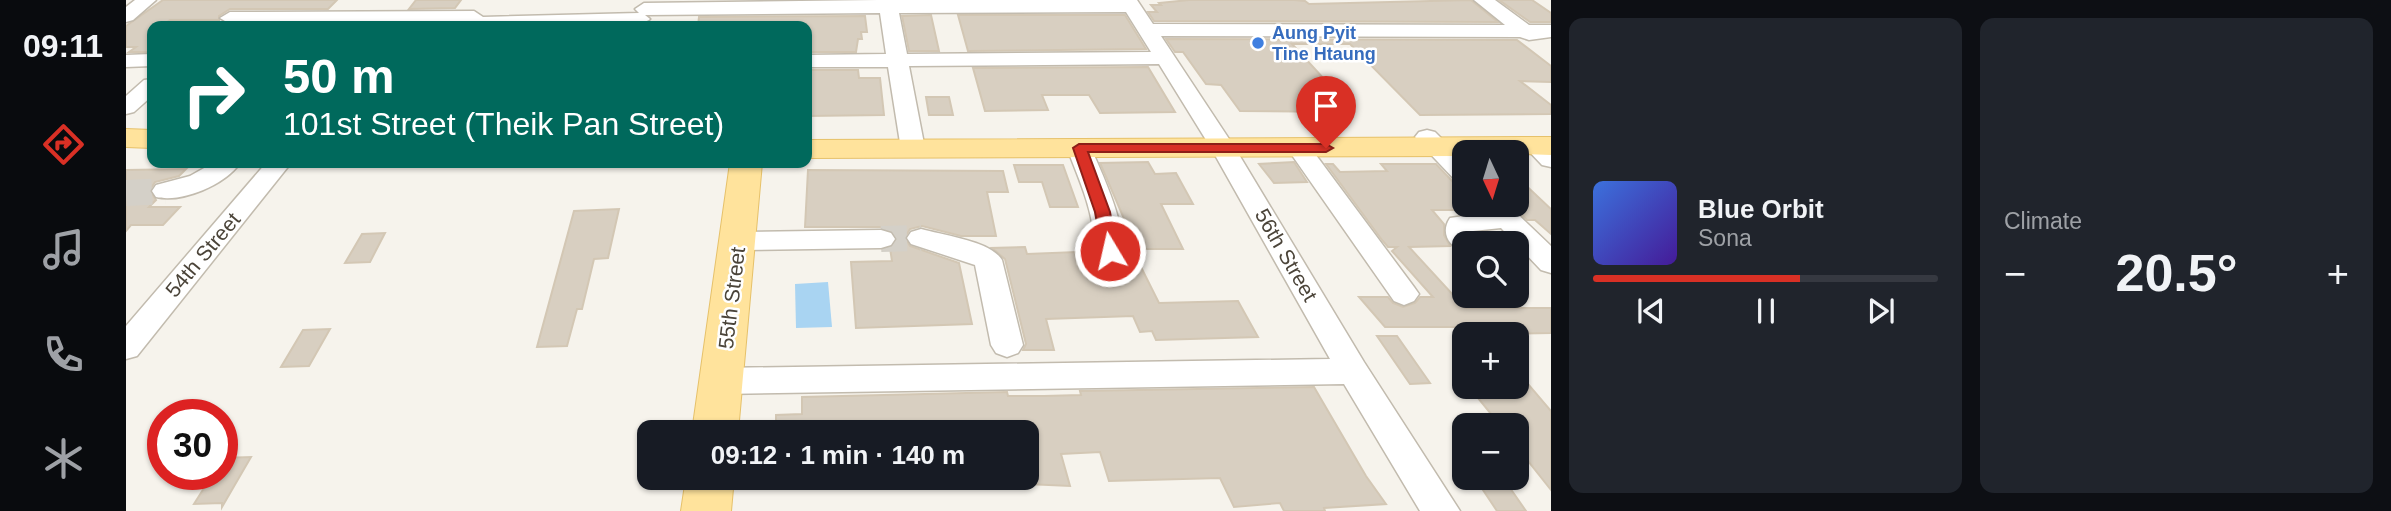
<!DOCTYPE html>
<meta charset="utf-8">
<style>
:root{--surface:#171b24;--page:#20242c;--text:#f1f3f6;--muted:#9ea1a6;--line:#363941;--accent:#d93025}
body{margin:0;font-family:Helvetica,sans-serif;background:var(--page);color:var(--text);height:100vh;display:flex;flex-direction:column;font-size:26px;white-space:nowrap}
*{box-sizing:border-box;margin:0}
p{font-size:23px;color:var(--muted)}
.icon{flex:none;width:38px;height:38px;fill:none;stroke:currentColor;stroke-width:2;stroke-linecap:round;stroke-linejoin:round}
.map{position:relative;flex:1;overflow:hidden}
.side{display:flex;flex-direction:column;gap:18px;padding:18px;background:#0d0f14;width:840px}
.side>*{flex:none}
.hud{position:absolute;left:21px;top:21px;width:665px;height:147px;border-radius:14px;box-shadow:0 2px 5px #0004;background:#00695c;color:#fff;overflow:hidden}
.needle{width:46px;rotate:176deg}
.tools{position:absolute;left:1326px;top:140px;display:grid;gap:14px}
.tools a{display:grid;place-items:center;width:77px;height:77px;border-radius:14px;background:var(--surface);box-shadow:0 2px 5px #0004;font-size:35px}
.speed{position:absolute;left:21px;top:399px;display:flex;gap:14px;font-size:35px;font-weight:700;text-align:center}
.speed>*{display:grid;place-content:center;width:91px;height:91px;border-radius:50%;background:var(--surface);box-shadow:0 2px 5px #0004;line-height:1}
.speed .limit{border:10px solid #d22;background:#fff;color:#111}
.pin{position:absolute;display:grid;place-items:center;width:60px;height:60px;color:#fff;margin:-72px -30px;border-radius:50% 50% 50% 0;rotate:-45deg;box-shadow:0 0 7px #0007}
.pin .icon{rotate:45deg}
.me{position:absolute;width:77px;margin:-38px;rotate:351deg;stroke-linejoin:round;filter:drop-shadow(0 0 5px #0008)}
.turn{display:flex;align-items:center;gap:24px;height:147px;padding:0 21px;font-size:32px}
.turn .icon{width:91px;height:91px;stroke-width:2.5}
.turn b{display:block;font-size:49px;line-height:60px}
.big{font-size:52px;font-weight:700;line-height:1.1}
.side .tile{flex:1;display:flex;flex-direction:column;justify-content:center;gap:10px;min-width:0;padding:0 24px;border-radius:14px;background:var(--page)}
.song{display:flex;align-items:center;gap:21px}
.cover{width:84px;height:84px;border-radius:10px;background:linear-gradient(135deg,hsl(220 70% 55%),hsl(260 70% 35%))}
.played{height:7px;border-radius:4px;background:linear-gradient(90deg,var(--accent) 60%,var(--line) 60%)}
.keys{display:flex;justify-content:space-around;direction:ltr}
.heat{display:flex;justify-content:space-between;align-items:center;font-size:38px;direction:ltr}
.side .tiles{flex:1;display:grid;gap:18px;grid-template-columns:repeat(2,1fr)}
.trip{position:absolute;left:511px;top:420px;width:402px;height:70px;border-radius:14px;background:var(--surface);box-shadow:0 2px 5px #0004;font-weight:700;line-height:70px;text-align:center}
main{display:flex;flex:1;min-height:0}
.menu{display:flex;flex-direction:column;width:126px;justify-content:space-around;align-items:center;background:#090b0e;color:var(--muted)}
.menu .icon{width:49px;height:49px}
.menu .current{color:var(--accent)}
.menu b{font-size:32px;color:var(--text)}
.map>svg:first-child{display:block}
.water{fill:#a9d4f2}
.building{fill:#d8cfc1;stroke:#d3c7b4;stroke-width:2}
.lines{fill:none;stroke-linecap:round;stroke-linejoin:round}
.minor-tunnel{stroke:#d4d0c8;stroke-width:26;stroke-dasharray:26 13;stroke-linecap:butt}
.minor-casing{stroke:#c2bbae;stroke-width:3}
.major-casing{stroke:#e6c16a;stroke-width:2}
.minor{fill:#fff;fill-rule:evenodd}
.major{fill:#ffe39c;fill-rule:evenodd}
.route{fill:#d93025;stroke:#8d1f18;stroke-width:2}
.shop-dot{fill:#3f7fe0;stroke:#fff;stroke-width:2.5}
.labels{text-anchor:middle;stroke-width:5;stroke-linejoin:round;paint-order:stroke}
.far-shop-label{font-size:18px;font-weight:bold;fill:#366cbe;stroke:#fff;text-anchor:start}
.street-label{font-size:21px;fill:#4b4439;stroke:#fff}
</style>
<main>
<nav class="menu">
<b>09:11</b>
<svg class="icon current" aria-label="directions" viewBox="0 0 24 24"><path d="M12 3l9 9-9 9-9-9zM9 14v-3h6M13 9l2 2-2 2"/></svg>
<svg class="icon" aria-label="music" viewBox="0 0 24 24"><path d="M9 18V5l10-2v13"/><circle cx="6" cy="18" r="3"/><circle cx="16" cy="16" r="3"/></svg>
<svg class="icon" aria-label="phone" viewBox="0 0 24 24"><path d="M5 4h4l2 5-3 2q2 4 5 5l2-3 5 2v4C11 20 4 13 5 4z"/></svg>
<svg class="icon" aria-label="climate" viewBox="0 0 24 24"><path d="M12 3v18M4 7l16 10M4 17L20 7"/></svg>
</nav>
<div class="map">
<svg width="1425" height="511" viewBox="0 0 1425 511">
<rect width="100%" height="100%" fill="#f6f3ec"/>
<path class="water" d="M 702,282 L 706,327 L 670,328 L 669,284 Z"/>
<path class="building" d="M 37,0 L 211,0 L 202,9 L 104,9 L 93,16 L 93,20 L 44,20 L 36,26 L 26,26 L 26,52 L 3,52 L 10,47 L 0,47 L 0,26 Z
M 290,0 L 335,0 L 329,8 L 283,9 Z
M 1063,0 L 1168,0 L 1179,1 L 1183,4 L 1345,0 L 1372,22 L 1028,21 L 1022,12 L 1031,12 L 1025,5 L 1035,5 L 1033,3 Z
M 1373,0 L 1406,0 L 1425,13 L 1425,22 L 1404,22 Z
M 805,15 L 813,51 L 783,51 L 776,16 Z
M 832,15 L 999,15 L 1020,49 L 842,51 Z
M 739,16 L 741,32 L 735,32 L 736,39 L 732,39 L 730,52 L 681,52 L 681,26 L 572,26 L 573,17 Z
M 1040,39 L 1391,40 L 1425,66 L 1425,82 L 1394,81 L 1425,105 L 1425,114 L 1294,115 L 1224,44 L 1166,44 L 1210,92 L 1201,92 L 1219,112 L 1114,111 L 1095,85 L 1080,84 L 1057,52 L 1049,52 Z
M 1022,67 L 1049,112 L 974,113 L 963,95 L 916,95 L 922,110 L 859,111 L 847,68 Z
M 681,70 L 732,70 L 733,78 L 754,78 L 758,115 L 681,116 Z
M 800,97 L 823,97 L 827,115 L 803,115 Z
M 1022,162 L 1029,174 L 1050,173 L 1067,204 L 1035,204 L 1057,249 L 1011,249 L 974,163 Z
M 1168,162 L 1181,182 L 1148,183 L 1133,164 Z
M 1200,164 L 1207,164 L 1214,172 L 1261,171 L 1255,164 L 1310,164 L 1328,183 L 1339,186 L 1339,210 L 1306,210 L 1318,224 L 1318,235 L 1324,246 L 1283,247 L 1339,308 L 1425,308 L 1425,333 L 1355,334 L 1348,327 L 1259,327 L 1233,297 L 1262,297 L 1267,303 L 1277,307 L 1289,303 L 1294,297 L 1307,297 L 1266,251 L 1271,247 L 1262,247 L 1256,240 Z
M 888,165 L 937,165 L 952,207 L 924,207 L 916,182 L 893,182 Z
M 60,169 L 53,176 L 29,182 L 24,190 L 30,200 L 23,207 L 54,207 L 37,225 L 5,225 L 0,231 L 0,170 Z
M 682,170 L 877,171 L 882,192 L 861,192 L 870,236 L 835,236 L 796,226 L 784,229 L 779,237 L 784,246 L 833,263 L 846,324 L 730,328 L 725,262 L 766,261 L 764,248 L 771,238 L 761,227 L 679,227 Z
M 1391,177 L 1425,209 L 1425,234 L 1409,220 L 1401,220 L 1391,210 Z
M 493,209 L 482,258 L 468,259 L 456,309 L 451,309 L 441,346 L 411,347 L 448,211 Z
M 259,233 L 244,262 L 219,263 L 236,234 Z
M 899,247 L 901,254 L 951,252 L 957,268 L 964,268 L 968,277 L 979,282 L 991,279 L 996,266 L 1014,265 L 1033,303 L 1112,301 L 1132,337 L 1030,340 L 1026,331 L 1014,332 L 1007,316 L 920,319 L 928,350 L 897,350 L 900,344 L 879,259 L 866,248 Z
M 204,329 L 183,366 L 155,367 L 177,330 Z
M 1251,336 L 1271,336 L 1304,383 L 1284,384 Z
M 1391,371 L 1425,411 L 1425,490 L 1391,447 L 1391,425 L 1374,425 L 1343,387 L 1391,387 Z
M 1188,387 L 1240,476 L 1260,504 L 1198,508 L 1199,511 L 1158,511 L 1154,503 L 1108,507 L 1094,478 L 983,481 L 974,452 L 935,454 L 944,486 L 901,484 L 901,432 L 650,432 L 650,415 L 676,414 L 676,397 L 881,392 L 882,396 L 918,396 L 955,395 L 954,391 Z
M 125,457 L 96,507 L 96,503 L 68,504 L 87,474 L 96,474 L 96,458 Z
M 1349,478 L 1377,478 L 1400,511 L 1371,511 Z"/>
<g class="lines">
<path class="minor-tunnel" d="M 0,193 L 39,191
M 755,239 L 795,238"/>
<defs>
<path id="minor" d="M 9,0 L 30,0 L 7,20 L 0,22 L 0,7 Z
M 752,0 L 1011,0 L 1027,24 L 1379,25 L 1348,0 L 1369,0 L 1403,25 L 1425,25 L 1425,37 L 1403,40 L 1394,37 L 1035,36 L 1109,148 L 1238,362 L 1334,511 L 1294,511 L 1218,384 L 595,394 L 583,390 L 579,381 L 583,372 L 595,368 L 1204,359 L 1085,148 L 1033,64 L 783,66 L 799,149 L 795,154 L 787,156 L 779,154 L 775,149 L 762,67 L 681,67 L 681,55 L 760,54 L 754,13 L 519,15 L 524,19 C 514,31 363,26 338,26 L 336,23 L 104,24 L 94,18 L 104,12 L 348,11 L 357,17 L 513,13 L 509,9 L 518,3 ZM 1000,12 L 1025,52 L 781,54 L 773,13 Z
M 26,54 L 26,66 L 0,67 L 0,55 Z
M 26,79 L 26,96 L 8,112 L 0,114 L 0,96 L 18,80 Z
M 1301,130 L 1309,132 L 1339,162 L 1339,184 L 1330,181 L 1293,142 L 1289,137 L 1293,132 Z
M 1410,139 L 1418,141 L 1425,147 L 1425,167 L 1416,165 L 1398,146 L 1402,141 Z
M 953,141 L 961,143 L 965,148 C 979,181 1010,242 990,276 L 980,279 L 970,276 C 963,265 969,251 968,238 C 966,207 952,177 941,148 L 945,143 Z
M 1173,141 L 1181,143 L 1288,287 L 1293,294 L 1288,301 L 1278,305 L 1268,301 L 1161,148 L 1165,143 Z
M 87,163 L 114,163 C 99,185 56,203 30,197 L 26,191 L 30,185 L 64,176 Z
M 140,163 L 165,163 L 11,356 L 0,359 L 0,326 Z
M 1354,205 L 1382,205 L 1425,246 L 1425,273 L 1415,270 L 1375,228 L 1347,231 L 1354,243 L 1339,243 L 1339,252 C 1323,247 1314,233 1324,218 L 1359,213 Z
M 795,229 C 816,235 865,241 876,260 L 897,345 L 892,353 L 881,357 L 870,353 L 865,345 L 849,265 L 785,244 L 781,238 L 785,232 Z
M 755,230 L 765,233 L 769,239 L 765,245 L 755,248 L 613,250 L 603,247 L 599,241 L 603,235 L 613,232 Z"/>
<path id="major" d="M 0,129 L 26,130 L 26,148 L 0,147 Z
M 1425,137 L 1425,155 L 1339,152 L 1339,156 L 681,158 L 681,140 Z
M 604,163 L 636,163 L 612,432 L 566,432 Z
M 560,478 L 608,478 L 605,511 L 555,511 Z"/>
</defs>
<use href="#minor" class="minor-casing"/>
<use href="#major" class="major-casing"/>
<use href="#minor" class="minor"/>
<use href="#major" class="major"/>
</g>
<path class="route" d="M 953,144 L 1200,144 L 1207,148 L 1200,152 L 962,152 L 984,212 L 991,251 L 984,257 L 976,251 L 969,212 L 947,148 Z"/>
<circle class="shop-dot" cx="1132" cy="43" r="7"/>
<g class="labels">
<g class="far-shop-label">
<text x="1146" y="39">Aung Pyit<tspan x="1146" dy="21">Tine Htaung</tspan></text>
</g>
<g class="street-label">
<text transform="translate(77 255) rotate(-50)" y="7">54th Street</text>
<text transform="translate(1160 255) rotate(60)" y="7">56th Street</text>
<text transform="translate(606 298) rotate(-83)" y="7">55th Street</text>
</g>
</g>
</svg>
<div class="tools">
<a><svg class="needle" viewBox="-14 -14 28 28"><path d="M0-13l5 13h-10z" fill="#e53935"/><path d="M0 13l5-13h-10z" fill="#9ea1a6"/></svg></a>
<a><svg class="icon" aria-label="search" viewBox="0 0 24 24"><circle cx="10" cy="10" r="6"/><path d="M15 15l6 6"/></svg></a>
<a>+</a>
<a>−</a>
</div>
<div class="speed"><div class="limit">30</div></div>
<div class="pin" style="left:1200px;top:148px;background:#d93025"><svg class="icon" aria-label="arrive" viewBox="0 0 24 24"><path d="M6 21V4h12l-3 4 3 4H6"/></svg></div>
<svg class="me" style="left:984px;top:251px" viewBox="-20 -20 40 40"><circle r="17" fill="#d93025" stroke="#fff" stroke-width="3"/><path d="M0-11L8 9 0 5-8 9z" fill="#fff"/></svg>
<div class="trip">09:12 · 1 min · 140 m</div>
<div class="hud">
<div class="turn"><svg class="icon" aria-label="right" viewBox="0 0 24 24"><path d="M7 20v-9h11M14 6l5 5-5 5"/></svg><div><b>50 m</b>101st Street (Theik Pan Street)</div></div>
</div>
</div>
<section class="side">
<div class="tiles">
<div class="tile">
<div class="song"><i class="cover"></i><div><b>Blue Orbit</b><p>Sona</p></div></div>
<div class="played"></div>
<div class="keys"><svg class="icon" aria-label="previous" viewBox="0 0 24 24"><path d="M18 5L8 12l10 7zM5 5v14"/></svg><svg class="icon" aria-label="pause" viewBox="0 0 24 24"><path d="M8 5v14M16 5v14"/></svg><svg class="icon" aria-label="next" viewBox="0 0 24 24"><path d="M6 5l10 7-10 7zM19 5v14"/></svg></div>
</div>
<div class="tile"><p>Climate</p>
<div class="heat"><a>−</a><b class="big">20.5°</b><a>+</a></div>
</div>
</div>
</section>
</main>
